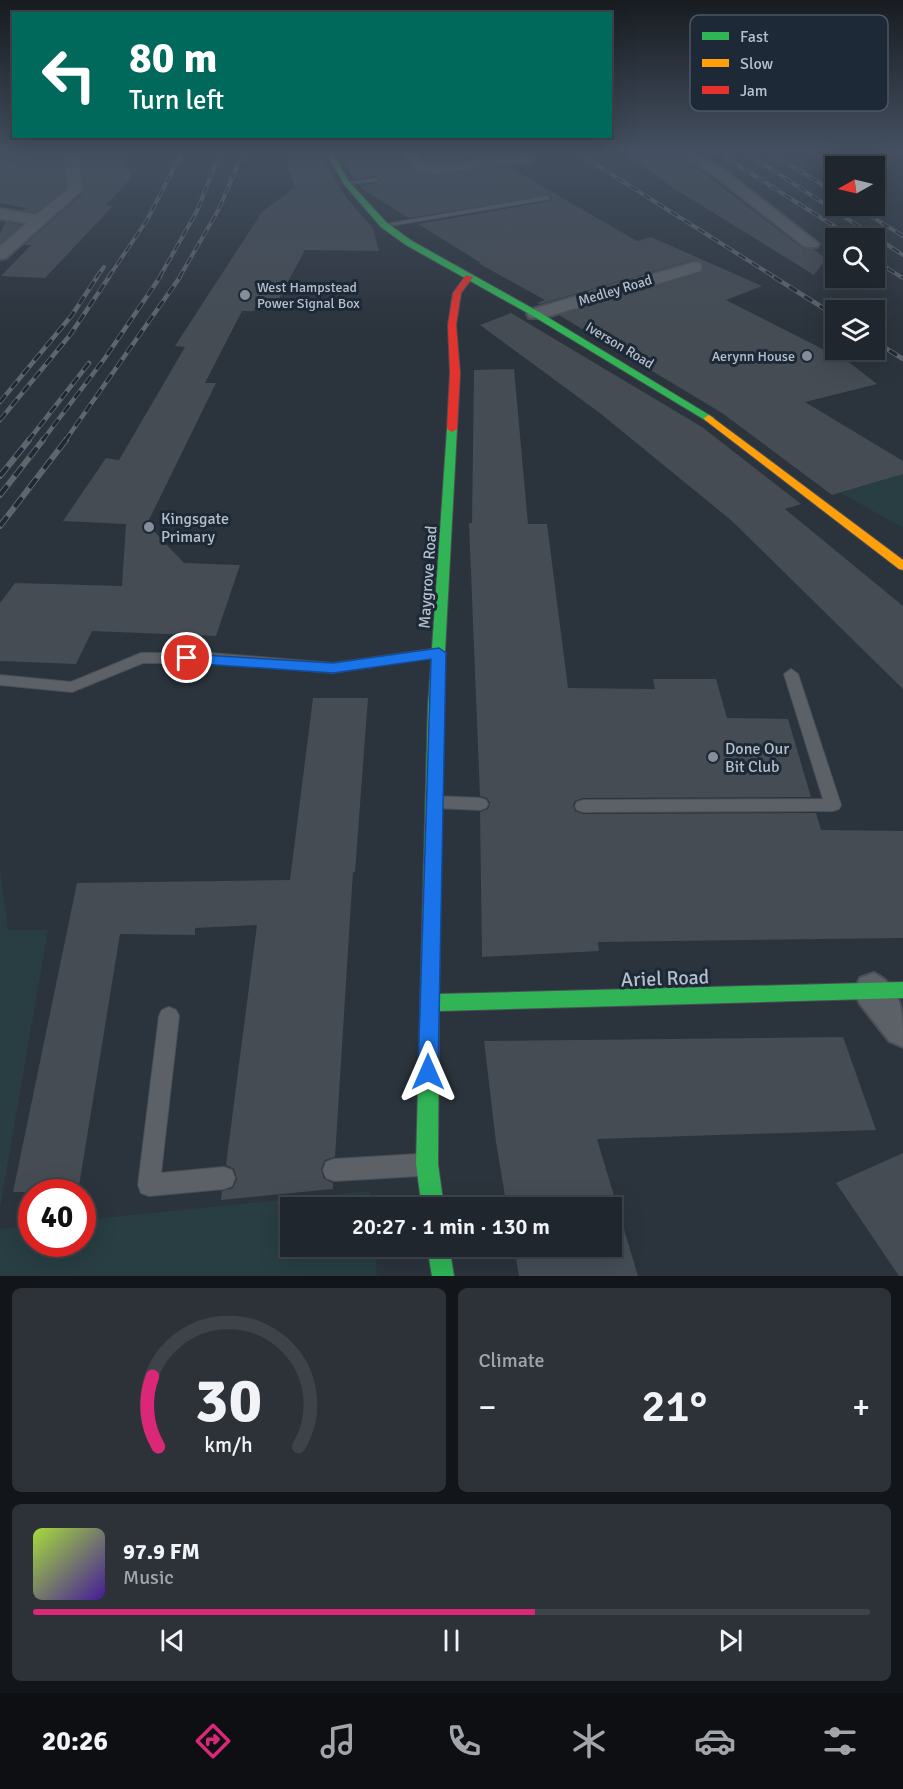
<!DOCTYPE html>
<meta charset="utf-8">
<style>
:root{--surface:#20262d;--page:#2d3239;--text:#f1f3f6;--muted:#a2a5aa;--line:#3d4349;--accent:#db2777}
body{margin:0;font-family:Signika,sans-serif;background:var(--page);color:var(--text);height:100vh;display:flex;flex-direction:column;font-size:22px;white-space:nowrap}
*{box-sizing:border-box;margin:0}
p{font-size:20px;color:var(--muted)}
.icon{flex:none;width:33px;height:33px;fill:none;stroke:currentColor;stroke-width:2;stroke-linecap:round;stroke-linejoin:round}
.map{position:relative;height:1276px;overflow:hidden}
.sheet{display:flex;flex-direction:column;gap:12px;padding:12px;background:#121519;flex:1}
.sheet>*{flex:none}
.top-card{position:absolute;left:12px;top:12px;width:600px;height:126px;border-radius:0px;box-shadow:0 6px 24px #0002,0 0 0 2px var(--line);background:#00695c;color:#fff;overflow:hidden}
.needle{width:39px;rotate:262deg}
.buttons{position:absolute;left:825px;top:156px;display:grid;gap:12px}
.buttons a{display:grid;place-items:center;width:60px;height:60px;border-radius:0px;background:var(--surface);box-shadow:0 6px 24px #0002,0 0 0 2px var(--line);font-size:30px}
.speed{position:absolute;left:18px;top:1179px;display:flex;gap:12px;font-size:30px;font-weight:700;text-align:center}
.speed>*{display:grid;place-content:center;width:78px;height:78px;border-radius:50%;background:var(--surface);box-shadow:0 6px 24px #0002,0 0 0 2px var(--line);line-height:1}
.speed .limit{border:9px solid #d22;background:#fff;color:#111}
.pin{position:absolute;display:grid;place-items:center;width:51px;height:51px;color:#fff;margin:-26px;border:3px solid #fff;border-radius:50%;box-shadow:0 2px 6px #0007}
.me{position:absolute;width:66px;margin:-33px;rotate:0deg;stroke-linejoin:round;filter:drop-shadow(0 0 4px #0008)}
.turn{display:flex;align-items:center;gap:21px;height:126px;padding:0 18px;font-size:27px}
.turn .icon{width:78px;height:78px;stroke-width:2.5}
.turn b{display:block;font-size:42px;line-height:51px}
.big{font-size:45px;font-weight:600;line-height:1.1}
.sheet .tile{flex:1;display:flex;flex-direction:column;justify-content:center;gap:9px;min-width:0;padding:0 21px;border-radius:9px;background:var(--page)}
.sheet .dial{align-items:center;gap:0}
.dial svg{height:156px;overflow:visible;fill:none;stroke:var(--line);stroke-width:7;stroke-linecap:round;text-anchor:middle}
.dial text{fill:var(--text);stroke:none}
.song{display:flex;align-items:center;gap:18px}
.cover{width:72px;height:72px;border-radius:9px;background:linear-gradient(135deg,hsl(80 70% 55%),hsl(260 70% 35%))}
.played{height:6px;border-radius:3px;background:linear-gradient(90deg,var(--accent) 60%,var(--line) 60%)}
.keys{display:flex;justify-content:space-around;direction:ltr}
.heat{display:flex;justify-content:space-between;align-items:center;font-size:33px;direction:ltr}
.sheet .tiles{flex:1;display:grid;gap:12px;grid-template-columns:1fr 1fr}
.tile:last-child{grid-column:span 2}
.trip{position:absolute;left:280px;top:1197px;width:342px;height:60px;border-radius:0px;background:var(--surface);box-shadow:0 6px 24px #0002,0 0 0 2px var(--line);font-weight:600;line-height:60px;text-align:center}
.dock{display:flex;height:96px;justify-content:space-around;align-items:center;background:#0d0f12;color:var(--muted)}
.dock .icon{width:42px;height:42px}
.dock .active{color:var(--accent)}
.dock b{font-size:27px;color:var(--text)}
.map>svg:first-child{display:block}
.green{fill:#283e42}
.building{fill:#454c54}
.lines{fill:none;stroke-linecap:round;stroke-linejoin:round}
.lane-casing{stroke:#4a4f56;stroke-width:2}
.street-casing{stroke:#4a4f56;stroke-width:4}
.fast-casing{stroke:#4a4f56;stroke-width:2}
.slow-casing{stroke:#4a4f56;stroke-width:2}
.jam-casing{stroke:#4a4f56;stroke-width:2}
.lane{fill:#5c6168;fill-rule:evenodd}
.street{fill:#5c6168;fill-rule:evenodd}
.fast{fill:#30b455;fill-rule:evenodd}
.slow{fill:#ff9f0a;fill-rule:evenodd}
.jam{fill:#e5322d;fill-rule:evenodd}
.rail-far2-casing{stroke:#60656d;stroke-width:4}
.rail-far1-casing{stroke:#60656d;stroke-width:4.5}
.rail-casing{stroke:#60656d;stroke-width:6}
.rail-far2{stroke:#1e2937;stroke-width:2;stroke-dasharray:8;stroke-linecap:butt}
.rail-far1{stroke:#1e2937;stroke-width:3;stroke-dasharray:9;stroke-linecap:butt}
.rail{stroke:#1e2937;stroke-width:4;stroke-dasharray:12;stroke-linecap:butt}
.route{fill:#1a73e8;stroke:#114b97;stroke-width:1.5}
.poi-dot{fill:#858e9a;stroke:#1e2937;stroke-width:2}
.labels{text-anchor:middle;stroke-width:6;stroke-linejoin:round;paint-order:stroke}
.far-poi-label{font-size:14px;fill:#b6bfcc;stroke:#1e2937;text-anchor:start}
.far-street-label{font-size:14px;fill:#b6bfcc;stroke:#1e2937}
.poi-label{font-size:16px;fill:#b6bfcc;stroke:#1e2937;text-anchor:start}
.street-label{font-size:16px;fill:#b6bfcc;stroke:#1e2937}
.near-street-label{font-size:20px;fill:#b6bfcc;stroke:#1e2937}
.key{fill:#1e2937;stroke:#4c5664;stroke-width:1.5}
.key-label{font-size:16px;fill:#b6bfcc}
</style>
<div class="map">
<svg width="903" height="1276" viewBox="0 0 903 1276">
<rect width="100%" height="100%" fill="#2b333c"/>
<path class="green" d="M 903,471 L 903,528 L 841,493 L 883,480 Z
M 0,869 L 8,930 L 48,930 L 0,1208 Z
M 370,1191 L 372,1207 L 291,1208 L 291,1246 L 375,1247 L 377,1276 L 0,1276 L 0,1229 L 31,1225 L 32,1244 L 82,1244 L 83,1220 Z"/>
<path class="building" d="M 0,152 L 62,152 L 66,188 L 35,213 L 22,210 L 27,208 L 0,203 Z
M 80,152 L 119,152 L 132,177 L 106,205 L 113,206 L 45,278 L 1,276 L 31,245 L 24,245 L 84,192 Z
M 291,152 L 319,152 L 344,195 L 373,228 L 379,251 L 305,250 L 274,308 L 255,307 L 254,311 L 242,311 L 205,383 L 216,383 L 147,524 L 184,563 L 240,565 L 216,636 L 92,631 L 76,664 L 0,661 L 0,603 L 15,583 L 122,586 L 126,524 L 63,521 L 106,458 L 119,460 L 185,347 L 175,346 L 262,212 L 295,187 L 287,163 L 294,163 Z
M 339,152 L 393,152 L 397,160 L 403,159 L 413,171 L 433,175 L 507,166 L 637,241 L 651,237 L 762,286 L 726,300 L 850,363 L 877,384 L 805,402 L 903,461 L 903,474 L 832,495 L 722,413 L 559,315 L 701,273 L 704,266 L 700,261 L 693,260 L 540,304 L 537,303 L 545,300 L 478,263 L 481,263 L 418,224 L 550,201 L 552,199 L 550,195 L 409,218 L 364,190 L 360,185 L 378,183 L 380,180 L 376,176 L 354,179 Z
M 476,152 L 490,156 L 433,163 L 424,161 L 422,157 Z
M 624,152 L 676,152 L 804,249 L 814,249 L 826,259 L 814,275 L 670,186 Z
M 6,222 L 22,225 L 0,243 L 0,233 Z
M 511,313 L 702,427 L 801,504 L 785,509 L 903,606 L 903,689 L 732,521 L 601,414 L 480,325 Z
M 514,369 L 528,524 L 547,524 L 568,688 L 655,689 L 653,679 L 716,679 L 727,718 L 788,719 L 811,797 L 583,798 L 575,801 L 573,805 L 575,811 L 583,814 L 816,813 L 821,830 L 903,831 L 903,938 L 598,942 L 599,951 L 482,957 L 480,812 L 488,809 L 490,803 L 487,798 L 480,796 L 469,523 L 472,523 L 474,370 Z
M 313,698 L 368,698 L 355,872 L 353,872 L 335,1157 L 325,1160 L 321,1169 L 324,1179 L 333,1183 L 333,1189 L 221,1200 L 222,1191 L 233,1188 L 237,1179 L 234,1169 L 226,1165 L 257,925 L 195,928 L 195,935 L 120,934 L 78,1192 L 13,1192 L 77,883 L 290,880 Z
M 843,1037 L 876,1130 L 597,1139 L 638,1276 L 519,1276 L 514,1246 L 612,1246 L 612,1208 L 507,1208 L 496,1142 L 484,1041 Z
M 903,1153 L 903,1276 L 899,1276 L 836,1183 Z"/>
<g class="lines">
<defs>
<path id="lane" d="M 376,178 L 378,181 L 346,185 L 343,183 Z
M 548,196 L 550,199 L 384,227 L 380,225 Z
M 439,648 L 444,650 L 446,653 L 444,656 L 333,673 L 210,663 L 143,663 L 72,692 L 0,685 L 0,675 L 71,682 L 141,653 L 210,653 L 333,663 Z
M 791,669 L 798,674 L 841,805 L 839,809 L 833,811 L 583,812 L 577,810 L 575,806 L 577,802 L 583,800 L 823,799 L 784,674 Z
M 435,796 L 480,798 L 486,800 L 488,804 L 486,808 L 480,810 L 435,808 L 429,806 L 427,802 L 429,798 Z
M 169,1007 L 176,1010 L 179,1016 L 161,1173 L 224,1167 L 232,1170 L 235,1178 L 232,1186 L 224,1189 L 149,1196 L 141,1193 L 138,1185 L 159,1016 L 162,1010 Z
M 419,1154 L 427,1157 L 430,1165 L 427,1173 L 419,1176 L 334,1181 L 326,1178 L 323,1170 L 326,1162 L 334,1159 Z"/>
<path id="street" d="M 64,152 L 78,152 L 82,190 L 6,258 L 0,259 L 0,246 L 27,223 L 0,219 L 0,209 L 36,215 L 68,189 Z
M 401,152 L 415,152 L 423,163 L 433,165 L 520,155 L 518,152 L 534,152 L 536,154 L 531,161 L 526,162 L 433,173 L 413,169 Z
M 678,152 L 694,152 L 727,172 L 819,244 L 817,247 L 805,247 L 717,178 Z
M 694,262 L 700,263 L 702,267 L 700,271 L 543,318 L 529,318 L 527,314 L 529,310 Z
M 874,973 C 903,987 903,1013 903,1047 L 889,1041 L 860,1004 L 854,991 L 860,978 Z"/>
<path id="fast" d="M 326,152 L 332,152 L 349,182 L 387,223 L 412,241 L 539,312 L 714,418 L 709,421 L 705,420 L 533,316 L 406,245 L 381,227 L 344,184 Z
M 452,426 L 457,429 L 442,707 L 439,994 L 903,982 L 903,998 L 439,1011 L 438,1164 L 444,1208 L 422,1208 L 416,1164 L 428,707 L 447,429 Z
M 427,1246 L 449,1246 L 454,1276 L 432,1276 Z"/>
<path id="slow" d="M 709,415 L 903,560 L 903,570 L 899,569 L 705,420 L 704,418 Z"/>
<path id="jam" d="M 466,275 L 473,277 L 461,293 L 456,325 L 460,373 L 457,429 L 452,432 L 447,429 L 450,373 L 448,325 L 453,293 Z"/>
</defs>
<use href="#lane" class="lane-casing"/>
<use href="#street" class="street-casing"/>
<use href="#fast" class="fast-casing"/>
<use href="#slow" class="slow-casing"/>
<use href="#jam" class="jam-casing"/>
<use href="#lane" class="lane"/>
<use href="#street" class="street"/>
<use href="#fast" class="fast"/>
<use href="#slow" class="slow"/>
<use href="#jam" class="jam"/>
<defs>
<path id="rail-far2" d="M 576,152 L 776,278
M 717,152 L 853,238
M 745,152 L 903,255
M 769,152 L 836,193
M 855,206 L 903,236
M 874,260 L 903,278
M 96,278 L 104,267
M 108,278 L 147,220 L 182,152
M 159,278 L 197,211 L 220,152
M 179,278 L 219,209 L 243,152"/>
<path id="rail-far1" d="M 774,277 L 836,316
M 874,341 L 903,359
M 0,402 L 72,315 L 97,277
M 0,420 L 70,335 L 109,277
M 28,441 L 89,363
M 42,441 L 105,358 L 160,277
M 65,441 L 180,277"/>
<path id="rail" d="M 0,476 L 29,440
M 0,495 L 43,440
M 0,526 L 66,440"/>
</defs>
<use href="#rail-far2" class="rail-far2-casing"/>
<use href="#rail-far1" class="rail-far1-casing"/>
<use href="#rail" class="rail-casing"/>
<use href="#rail-far2" class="rail-far2"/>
<use href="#rail-far1" class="rail-far1"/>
<use href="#rail" class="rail"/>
</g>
<linearGradient id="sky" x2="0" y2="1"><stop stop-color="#181c21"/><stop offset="0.46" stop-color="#445061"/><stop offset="1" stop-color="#445061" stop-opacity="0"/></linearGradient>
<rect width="903" height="330" fill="url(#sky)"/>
<path class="route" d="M 439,648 L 446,653 L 438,1072 L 435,1079 L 428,1082 L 421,1079 L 418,1072 L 431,659 L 333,673 L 187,663 L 180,658 L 187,654 L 333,663 Z"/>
<g class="poi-dot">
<circle cx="245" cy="295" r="6"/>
<circle cx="807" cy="356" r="6"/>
<circle cx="149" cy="527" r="6"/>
<circle cx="713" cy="757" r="6"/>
</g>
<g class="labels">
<g class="far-poi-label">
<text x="257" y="292">West Hampstead<tspan x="257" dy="16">Power Signal Box</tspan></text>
<text x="795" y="361" text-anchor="end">Aerynn House</text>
</g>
<g class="far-street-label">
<text transform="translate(615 290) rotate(-17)" y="5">Medley Road</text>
<text transform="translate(620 345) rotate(31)" y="5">Iverson Road</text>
</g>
<g class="poi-label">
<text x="161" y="524">Kingsgate<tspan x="161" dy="18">Primary</tspan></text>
<text x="725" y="754">Done Our<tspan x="725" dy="18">Bit Club</tspan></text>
</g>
<g class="street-label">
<text transform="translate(427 577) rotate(-86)" y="6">Maygrove Road</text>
</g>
<g class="near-street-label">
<text transform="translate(665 978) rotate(-2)" y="7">Ariel Road</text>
</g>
</g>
<rect x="690" y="15" width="198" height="96" rx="9" class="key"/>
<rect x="702" y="32" width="27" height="8" fill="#30b455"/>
<rect x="702" y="59" width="27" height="8" fill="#ff9f0a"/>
<rect x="702" y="86" width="27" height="8" fill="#e5322d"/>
<g class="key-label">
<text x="740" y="42">Fast</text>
<text x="740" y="69">Slow</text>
<text x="740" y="96">Jam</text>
</g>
</svg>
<div class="buttons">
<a><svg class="needle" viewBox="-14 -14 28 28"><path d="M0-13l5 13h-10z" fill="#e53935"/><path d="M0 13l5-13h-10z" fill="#a2a5aa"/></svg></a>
<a><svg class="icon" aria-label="search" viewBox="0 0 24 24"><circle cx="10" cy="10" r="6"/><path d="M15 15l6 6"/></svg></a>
<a><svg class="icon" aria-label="layers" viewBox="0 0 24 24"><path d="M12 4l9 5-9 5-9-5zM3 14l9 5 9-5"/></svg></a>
</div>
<div class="speed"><div class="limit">40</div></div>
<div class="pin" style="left:187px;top:658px;background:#d93025"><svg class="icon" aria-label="arrive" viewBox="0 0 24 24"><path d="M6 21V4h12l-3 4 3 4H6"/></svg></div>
<svg class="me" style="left:428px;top:1072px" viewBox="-20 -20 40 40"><path d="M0-17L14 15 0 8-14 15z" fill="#1a73e8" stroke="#fff" stroke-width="4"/></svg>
<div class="trip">20:27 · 1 min · 130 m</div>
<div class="top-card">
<div class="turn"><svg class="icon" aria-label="left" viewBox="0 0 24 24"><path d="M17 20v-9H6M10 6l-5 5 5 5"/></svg><div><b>80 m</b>Turn left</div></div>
</div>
</div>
<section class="sheet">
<div class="tiles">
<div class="tile dial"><svg viewBox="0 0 100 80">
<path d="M14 69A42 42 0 1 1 86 69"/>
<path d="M14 69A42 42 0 0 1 11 33" stroke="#db2777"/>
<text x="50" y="56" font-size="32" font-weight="700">30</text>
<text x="50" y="72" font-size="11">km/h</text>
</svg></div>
<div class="tile"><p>Climate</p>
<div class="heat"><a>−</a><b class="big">21°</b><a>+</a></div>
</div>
<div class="tile">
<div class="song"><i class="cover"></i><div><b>97.9 FM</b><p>Music</p></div></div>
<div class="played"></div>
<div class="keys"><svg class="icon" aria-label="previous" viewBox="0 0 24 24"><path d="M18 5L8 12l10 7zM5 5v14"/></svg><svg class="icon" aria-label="pause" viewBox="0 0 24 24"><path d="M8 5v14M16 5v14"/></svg><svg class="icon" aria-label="next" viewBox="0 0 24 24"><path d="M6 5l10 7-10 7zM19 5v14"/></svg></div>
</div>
</div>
</section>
<nav class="dock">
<b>20:26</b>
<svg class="icon active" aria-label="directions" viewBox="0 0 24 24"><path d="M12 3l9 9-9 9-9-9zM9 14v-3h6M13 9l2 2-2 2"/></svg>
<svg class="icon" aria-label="music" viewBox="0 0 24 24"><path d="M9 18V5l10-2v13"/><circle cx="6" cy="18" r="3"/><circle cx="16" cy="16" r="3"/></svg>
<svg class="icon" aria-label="phone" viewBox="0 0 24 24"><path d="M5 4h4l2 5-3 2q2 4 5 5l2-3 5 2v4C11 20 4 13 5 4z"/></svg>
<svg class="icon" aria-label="climate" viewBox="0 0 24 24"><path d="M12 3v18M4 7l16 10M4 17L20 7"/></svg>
<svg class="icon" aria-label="car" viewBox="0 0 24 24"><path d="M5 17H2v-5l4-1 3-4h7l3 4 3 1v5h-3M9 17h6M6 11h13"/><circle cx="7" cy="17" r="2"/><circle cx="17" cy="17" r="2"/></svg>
<svg class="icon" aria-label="filters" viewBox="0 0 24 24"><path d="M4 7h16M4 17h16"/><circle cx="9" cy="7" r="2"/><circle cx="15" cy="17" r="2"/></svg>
</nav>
